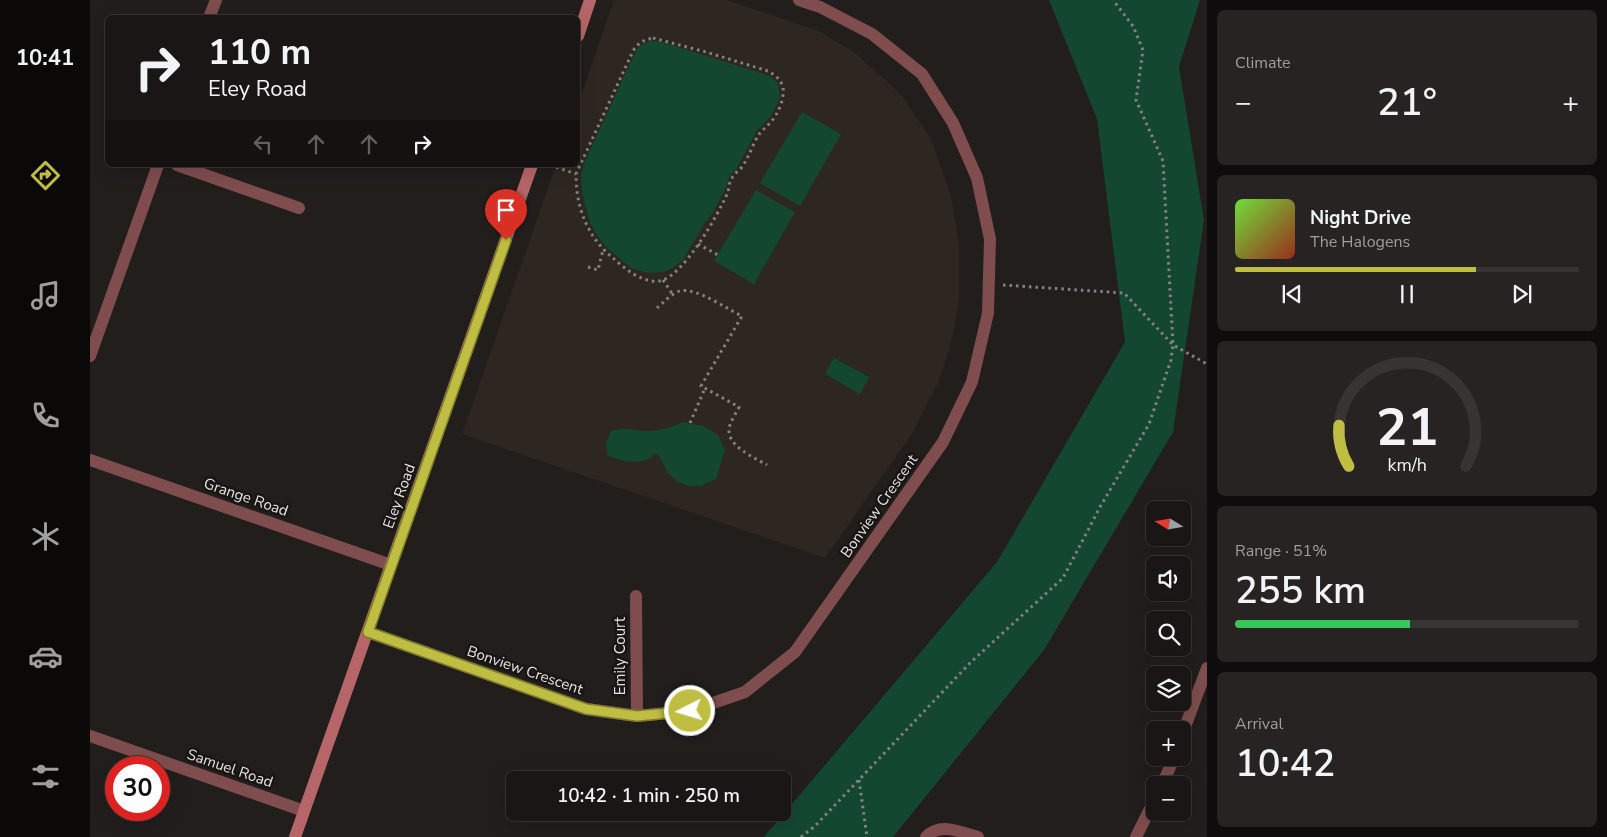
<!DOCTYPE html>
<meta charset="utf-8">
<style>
:root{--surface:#191615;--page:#262322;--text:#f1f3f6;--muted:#9f9fa0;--line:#373534;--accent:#bfbe42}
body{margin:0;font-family:"Nunito Sans",sans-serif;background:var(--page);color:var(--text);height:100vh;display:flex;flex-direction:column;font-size:19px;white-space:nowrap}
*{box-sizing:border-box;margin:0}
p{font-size:16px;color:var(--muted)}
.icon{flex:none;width:28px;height:28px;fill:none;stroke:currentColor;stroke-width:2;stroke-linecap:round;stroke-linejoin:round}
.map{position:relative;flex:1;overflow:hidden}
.side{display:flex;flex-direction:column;gap:10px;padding:10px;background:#0e0c0c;width:400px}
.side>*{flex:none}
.hud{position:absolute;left:15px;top:15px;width:475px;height:152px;border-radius:8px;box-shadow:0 5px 20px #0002,0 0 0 1px var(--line);background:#191615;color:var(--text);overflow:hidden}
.needle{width:32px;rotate:281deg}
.buttons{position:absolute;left:1056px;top:501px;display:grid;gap:10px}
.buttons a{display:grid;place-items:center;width:45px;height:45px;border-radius:8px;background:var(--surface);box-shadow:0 5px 20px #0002,0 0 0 1px var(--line);font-size:25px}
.speed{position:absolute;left:15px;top:756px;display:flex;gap:10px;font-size:25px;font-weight:700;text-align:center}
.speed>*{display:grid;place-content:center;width:65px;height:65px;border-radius:50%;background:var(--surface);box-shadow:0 5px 20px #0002,0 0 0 1px var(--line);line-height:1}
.speed .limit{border:8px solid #d22;background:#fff;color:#111}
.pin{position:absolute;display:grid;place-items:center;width:42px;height:42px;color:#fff;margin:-51px -21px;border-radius:50% 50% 50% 0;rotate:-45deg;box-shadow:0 0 5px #0007}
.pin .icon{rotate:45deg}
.me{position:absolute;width:55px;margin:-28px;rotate:265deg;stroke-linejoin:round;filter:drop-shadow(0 0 4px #0008)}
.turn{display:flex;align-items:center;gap:18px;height:105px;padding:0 20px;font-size:22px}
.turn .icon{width:65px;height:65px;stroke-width:2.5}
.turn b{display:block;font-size:35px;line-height:42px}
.lanes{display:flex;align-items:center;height:48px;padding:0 20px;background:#0003;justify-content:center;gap:25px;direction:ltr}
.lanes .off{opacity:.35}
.big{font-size:38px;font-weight:600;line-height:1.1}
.side .card{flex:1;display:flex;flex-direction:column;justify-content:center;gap:8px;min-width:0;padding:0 18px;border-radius:8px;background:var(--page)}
.side .dial{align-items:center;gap:0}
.dial svg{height:130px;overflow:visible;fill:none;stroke:var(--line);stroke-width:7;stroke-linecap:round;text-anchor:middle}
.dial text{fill:var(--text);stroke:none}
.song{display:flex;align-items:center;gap:15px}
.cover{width:60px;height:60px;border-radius:8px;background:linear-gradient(135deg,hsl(100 70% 55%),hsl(10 70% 35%))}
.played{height:5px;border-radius:2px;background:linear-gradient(90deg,var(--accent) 70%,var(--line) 70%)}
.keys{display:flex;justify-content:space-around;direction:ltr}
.heat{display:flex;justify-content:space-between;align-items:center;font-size:28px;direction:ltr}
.charge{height:8px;border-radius:4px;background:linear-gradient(90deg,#34c759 51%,var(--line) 0)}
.trip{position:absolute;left:416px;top:771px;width:285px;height:50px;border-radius:8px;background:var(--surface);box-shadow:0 5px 20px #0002,0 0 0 1px var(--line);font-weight:600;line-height:50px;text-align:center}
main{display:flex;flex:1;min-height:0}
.tab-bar{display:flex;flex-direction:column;width:90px;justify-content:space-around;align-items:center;background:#0a0908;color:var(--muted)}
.tab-bar .icon{width:35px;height:35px}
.tab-bar .selected{color:var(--accent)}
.tab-bar b{font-size:22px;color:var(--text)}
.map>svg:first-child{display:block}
.built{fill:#2e2621}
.green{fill:#144730}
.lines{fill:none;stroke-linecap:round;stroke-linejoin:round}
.path{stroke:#858281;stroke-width:3;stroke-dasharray:2.5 4;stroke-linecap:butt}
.minor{stroke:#7f4d4e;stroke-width:12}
.secondary{stroke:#b66568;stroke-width:12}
.route-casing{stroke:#7c7c2b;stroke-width:12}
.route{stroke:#bfbe42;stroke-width:9}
.labels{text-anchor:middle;stroke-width:5;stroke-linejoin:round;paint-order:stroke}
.street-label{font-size:15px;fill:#e6e4e3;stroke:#181513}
</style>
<main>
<nav class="tab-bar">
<b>10:41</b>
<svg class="icon selected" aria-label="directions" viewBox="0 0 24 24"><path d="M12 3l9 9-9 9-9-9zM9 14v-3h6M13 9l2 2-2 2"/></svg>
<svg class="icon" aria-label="music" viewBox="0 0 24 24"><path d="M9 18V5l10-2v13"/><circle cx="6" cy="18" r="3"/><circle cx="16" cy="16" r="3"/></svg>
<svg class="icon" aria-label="phone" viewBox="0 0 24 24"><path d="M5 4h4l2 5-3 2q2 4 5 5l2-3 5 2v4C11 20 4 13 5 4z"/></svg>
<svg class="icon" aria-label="climate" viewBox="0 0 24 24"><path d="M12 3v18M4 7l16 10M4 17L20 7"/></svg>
<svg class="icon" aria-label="car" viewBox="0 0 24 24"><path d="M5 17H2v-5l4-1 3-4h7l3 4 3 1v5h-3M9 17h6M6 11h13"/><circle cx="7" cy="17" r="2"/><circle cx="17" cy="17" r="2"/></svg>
<svg class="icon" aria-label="filters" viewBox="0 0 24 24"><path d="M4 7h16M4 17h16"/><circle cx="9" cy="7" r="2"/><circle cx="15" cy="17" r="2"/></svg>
</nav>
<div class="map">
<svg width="1117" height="837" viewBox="0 0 1117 837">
<rect width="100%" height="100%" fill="#211e1c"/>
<path class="built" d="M 524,0 L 637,0 L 729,31 L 765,53 L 800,84 L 812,96 L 841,139 L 861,196 L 869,244 L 869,299 L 862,340 L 848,383 L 823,432 L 735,558 L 372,434 L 466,165 L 488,165 L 488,104 Z"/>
<path class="green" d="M 959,0 L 1110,0 L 1089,67 L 1114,220 L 1083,432 L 954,650 L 803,837 L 674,837 L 907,562 L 1035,342 L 1007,119 Z
M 560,41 L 569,41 L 680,76 L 688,83 L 690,98 L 681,116 L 667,131 L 647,168 L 639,177 L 637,186 L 622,214 L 615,223 L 593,260 L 583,268 L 574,272 L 558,273 L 541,268 L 516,247 L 508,237 L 500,223 L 492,193 L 491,175 L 494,163 L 544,55 L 549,46 Z
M 712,112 L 751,134 L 710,206 L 670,183 Z
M 666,190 L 705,212 L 664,284 L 624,261 Z
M 744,358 L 779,377 L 770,394 L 735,374 Z
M 592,422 L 613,426 L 628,435 L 635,450 L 626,479 L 611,486 L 599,486 L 588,482 L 578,473 L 568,454 L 562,455 L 561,458 C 547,465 533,461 518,456 L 516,444 L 521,431 C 537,426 547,432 561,431 C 571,430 584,427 592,422 Z"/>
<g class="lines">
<path class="path" d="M 563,38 L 616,52 L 678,71 C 687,76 695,83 693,95 C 692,104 687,115 681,122 C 676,127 671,131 668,136 C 662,146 659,157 652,167 C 649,171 644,173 642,178 C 639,182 639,188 638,192 C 629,213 593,278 569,281 C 552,283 535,269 523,258 C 497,237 486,207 486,174 L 543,51 C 548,43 553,40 563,38 Z
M 460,165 L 486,174
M 608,244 L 628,255
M 498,267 L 508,270 L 513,250
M 573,280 L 583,295
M 913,285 L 1034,293 L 1083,345 L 1117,364
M 567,308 C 573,303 582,293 590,291 C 606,287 637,309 652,316 L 611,386 L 649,407 C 646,413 642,419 640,425 C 633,445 664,457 677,465
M 600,423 L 615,388
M 769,780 L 777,837
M 711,837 L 725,826 L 881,662 L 973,578 L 1010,507 L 1059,424 L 1081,360 L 1083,345 L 1073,161 L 1046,100 L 1053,50 L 1043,26 L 1023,0"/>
<path class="minor" d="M 119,18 L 126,0
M 87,165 L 209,208
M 0,356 L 68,165
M 0,460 L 301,565
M 546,596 L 547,716
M 278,632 L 496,709 L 547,716 L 600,711 L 655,692 L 705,652 L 853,442 L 882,382 L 898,313 L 900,239 L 887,178 L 863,123 L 832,74 L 782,34 L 730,7 L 709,0
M 1092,735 L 1117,668
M 0,736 L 214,811
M 1072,785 L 1084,758
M 836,837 C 850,822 871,832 888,837
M 1046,837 L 1065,799"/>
<path class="secondary" d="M 488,36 L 500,0
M 205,837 L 442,165"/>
</g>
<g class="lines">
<defs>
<path id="route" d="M 416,240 L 278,632 L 496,709 L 547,716 L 600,711"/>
</defs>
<use href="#route" class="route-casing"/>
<use href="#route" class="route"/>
</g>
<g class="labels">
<g class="street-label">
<text transform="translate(309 496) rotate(-70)" y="5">Eley Road</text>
<text transform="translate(156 497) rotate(19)" y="5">Grange Road</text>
<text transform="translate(789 506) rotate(-55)" y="5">Bonview Crescent</text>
<text transform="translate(530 656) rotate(-90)" y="5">Emily Court</text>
<text transform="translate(435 670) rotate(19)" y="5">Bonview Crescent</text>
<text transform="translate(140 768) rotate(19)" y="5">Samuel Road</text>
</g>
</g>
</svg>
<div class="buttons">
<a><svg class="needle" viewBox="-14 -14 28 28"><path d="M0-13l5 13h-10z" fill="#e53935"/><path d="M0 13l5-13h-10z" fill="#9f9fa0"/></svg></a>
<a><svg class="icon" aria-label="sound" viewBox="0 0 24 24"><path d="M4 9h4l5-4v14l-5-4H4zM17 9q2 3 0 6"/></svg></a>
<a><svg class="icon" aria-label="search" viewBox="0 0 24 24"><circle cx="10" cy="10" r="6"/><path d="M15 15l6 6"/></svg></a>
<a><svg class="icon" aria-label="layers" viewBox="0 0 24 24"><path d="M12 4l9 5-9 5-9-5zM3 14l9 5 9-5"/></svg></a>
<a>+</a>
<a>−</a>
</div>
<div class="speed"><div class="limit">30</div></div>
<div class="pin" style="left:416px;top:240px;background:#d93025"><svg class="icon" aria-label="arrive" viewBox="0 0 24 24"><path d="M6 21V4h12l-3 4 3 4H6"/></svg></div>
<svg class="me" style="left:600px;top:711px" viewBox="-20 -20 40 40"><circle r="17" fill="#bfbe42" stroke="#fff" stroke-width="3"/><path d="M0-11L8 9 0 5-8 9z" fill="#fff"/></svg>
<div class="trip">10:42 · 1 min · 250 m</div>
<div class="hud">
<div class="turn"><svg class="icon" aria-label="right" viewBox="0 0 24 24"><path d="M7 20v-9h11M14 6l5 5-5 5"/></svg><div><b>110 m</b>Eley Road</div></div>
<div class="lanes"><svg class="icon off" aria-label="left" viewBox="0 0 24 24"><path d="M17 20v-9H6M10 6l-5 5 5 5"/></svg><svg class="icon off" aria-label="ahead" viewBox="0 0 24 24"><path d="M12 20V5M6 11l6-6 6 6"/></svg><svg class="icon off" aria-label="ahead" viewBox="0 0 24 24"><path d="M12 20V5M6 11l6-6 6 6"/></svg><svg class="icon" aria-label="right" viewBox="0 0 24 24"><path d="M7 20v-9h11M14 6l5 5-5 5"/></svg></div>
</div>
</div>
<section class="side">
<div class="card"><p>Climate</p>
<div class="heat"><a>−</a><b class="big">21°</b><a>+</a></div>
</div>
<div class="card">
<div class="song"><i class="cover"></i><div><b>Night Drive</b><p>The Halogens</p></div></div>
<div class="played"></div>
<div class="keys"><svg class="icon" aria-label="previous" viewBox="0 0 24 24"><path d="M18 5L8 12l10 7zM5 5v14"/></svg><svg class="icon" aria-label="pause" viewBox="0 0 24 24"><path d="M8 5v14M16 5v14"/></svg><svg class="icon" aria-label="next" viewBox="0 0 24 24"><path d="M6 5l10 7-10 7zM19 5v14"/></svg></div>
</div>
<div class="card dial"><svg viewBox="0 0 100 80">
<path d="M14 69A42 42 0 1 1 86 69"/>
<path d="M14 69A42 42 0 0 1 8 44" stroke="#bfbe42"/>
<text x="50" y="56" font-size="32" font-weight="700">21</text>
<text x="50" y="72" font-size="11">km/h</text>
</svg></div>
<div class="card"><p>Range · 51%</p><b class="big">255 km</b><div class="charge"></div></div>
<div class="card"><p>Arrival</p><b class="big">10:42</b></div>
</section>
</main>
